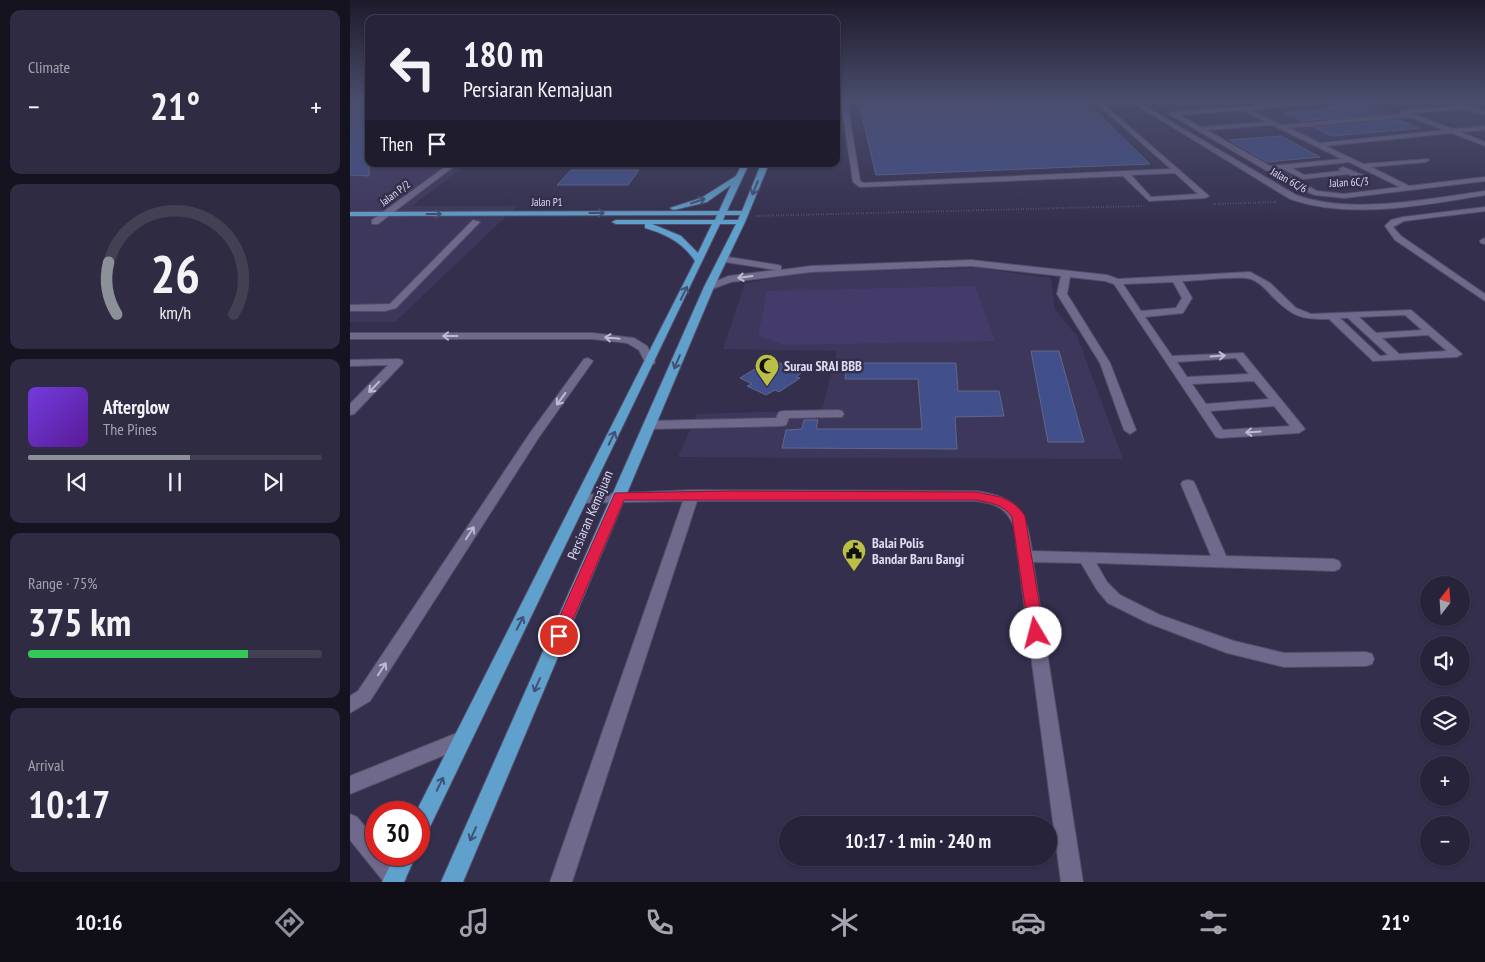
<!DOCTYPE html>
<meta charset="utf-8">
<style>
:root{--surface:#27233a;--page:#2f2b42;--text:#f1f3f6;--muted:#a4a4af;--line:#434054;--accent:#8c9099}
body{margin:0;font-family:"PT Sans Narrow",sans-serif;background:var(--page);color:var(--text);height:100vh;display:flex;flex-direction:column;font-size:19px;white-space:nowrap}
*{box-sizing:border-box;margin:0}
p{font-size:16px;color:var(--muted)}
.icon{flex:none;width:28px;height:28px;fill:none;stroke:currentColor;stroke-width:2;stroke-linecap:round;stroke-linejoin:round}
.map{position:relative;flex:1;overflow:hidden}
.sheet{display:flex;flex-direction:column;gap:10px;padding:10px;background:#151320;width:350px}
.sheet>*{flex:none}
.banner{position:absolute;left:15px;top:15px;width:475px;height:152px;border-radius:10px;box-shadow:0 1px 4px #0004,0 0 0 1px var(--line);background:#27233a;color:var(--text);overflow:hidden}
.needle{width:32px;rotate:17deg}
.controls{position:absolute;left:1070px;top:576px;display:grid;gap:10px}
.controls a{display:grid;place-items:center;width:50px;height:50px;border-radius:50%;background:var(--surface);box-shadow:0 1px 4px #0004,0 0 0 1px var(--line);font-size:25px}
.speed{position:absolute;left:15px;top:801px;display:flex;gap:10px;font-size:25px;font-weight:700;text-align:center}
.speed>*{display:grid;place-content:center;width:65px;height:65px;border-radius:50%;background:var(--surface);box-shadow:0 1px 4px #0004,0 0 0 1px var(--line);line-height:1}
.speed .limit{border:8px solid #d22;background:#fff;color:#111}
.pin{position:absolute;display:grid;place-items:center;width:42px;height:42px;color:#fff;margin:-21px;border:2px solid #fff;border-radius:50%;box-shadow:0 1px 5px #0007}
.me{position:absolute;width:55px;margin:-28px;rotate:352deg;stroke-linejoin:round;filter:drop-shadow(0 0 4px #0008)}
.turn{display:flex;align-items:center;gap:18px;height:105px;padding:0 15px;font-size:22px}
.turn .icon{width:65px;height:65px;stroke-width:2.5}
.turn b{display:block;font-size:35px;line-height:42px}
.then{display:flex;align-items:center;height:48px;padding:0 15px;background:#0003;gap:10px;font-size:19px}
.big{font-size:38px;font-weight:700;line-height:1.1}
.sheet .widget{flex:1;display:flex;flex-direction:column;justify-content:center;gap:8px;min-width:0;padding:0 18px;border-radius:10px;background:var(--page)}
.sheet .dial{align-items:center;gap:0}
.dial svg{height:130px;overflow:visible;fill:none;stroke:var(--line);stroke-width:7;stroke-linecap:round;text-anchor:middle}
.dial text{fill:var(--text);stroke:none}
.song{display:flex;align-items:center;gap:15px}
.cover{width:60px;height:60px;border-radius:8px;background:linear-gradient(135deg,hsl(260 70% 55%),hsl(270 70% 35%))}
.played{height:5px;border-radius:2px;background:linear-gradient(90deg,var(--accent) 55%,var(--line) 55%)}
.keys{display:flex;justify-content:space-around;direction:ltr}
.heat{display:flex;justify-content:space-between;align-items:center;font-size:28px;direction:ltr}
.charge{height:8px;border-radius:4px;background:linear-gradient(90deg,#34c759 75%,var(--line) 0)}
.trip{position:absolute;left:429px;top:816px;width:278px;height:50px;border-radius:25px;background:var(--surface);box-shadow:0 1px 4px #0004,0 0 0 1px var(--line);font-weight:700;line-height:50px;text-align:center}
.tab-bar{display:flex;height:80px;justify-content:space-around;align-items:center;background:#100e17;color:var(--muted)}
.tab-bar .icon{width:35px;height:35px}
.tab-bar .selected{color:var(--accent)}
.tab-bar b{font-size:22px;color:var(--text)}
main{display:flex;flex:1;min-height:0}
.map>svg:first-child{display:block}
.built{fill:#3e375c}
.green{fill:#443b6a}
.building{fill:#414f8b;stroke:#5f6889}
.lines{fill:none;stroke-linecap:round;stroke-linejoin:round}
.minor-casing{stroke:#534d67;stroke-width:2}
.major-casing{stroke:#534d67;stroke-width:2}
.path{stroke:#6f6b85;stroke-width:2;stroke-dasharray:0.5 2;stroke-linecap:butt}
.minor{fill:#6f698c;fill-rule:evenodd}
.major{fill:#5fa0cc;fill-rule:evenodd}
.oneway{stroke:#415173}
.oneway2{stroke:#bdbad2}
.route{fill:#e11d48;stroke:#92132f}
.labels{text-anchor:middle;stroke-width:5;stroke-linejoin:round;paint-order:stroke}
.far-street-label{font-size:11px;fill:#dfdcf0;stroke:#342f4d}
.poi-label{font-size:14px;font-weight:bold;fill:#dfdcf0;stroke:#342f4d;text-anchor:start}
.street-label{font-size:14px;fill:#dfdcf0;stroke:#342f4d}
</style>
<main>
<section class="sheet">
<div class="widget"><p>Climate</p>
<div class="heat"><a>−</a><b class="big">21°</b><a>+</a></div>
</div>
<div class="widget dial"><svg viewBox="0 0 100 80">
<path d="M14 69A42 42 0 1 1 86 69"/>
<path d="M14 69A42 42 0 0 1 9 37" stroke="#8c9099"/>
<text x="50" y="56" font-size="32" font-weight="700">26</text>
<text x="50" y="72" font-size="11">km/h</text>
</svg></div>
<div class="widget">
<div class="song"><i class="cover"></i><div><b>Afterglow</b><p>The Pines</p></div></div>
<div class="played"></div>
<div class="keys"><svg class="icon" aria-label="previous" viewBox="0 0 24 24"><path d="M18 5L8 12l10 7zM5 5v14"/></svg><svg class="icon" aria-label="pause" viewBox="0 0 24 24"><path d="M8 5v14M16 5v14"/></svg><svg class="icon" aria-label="next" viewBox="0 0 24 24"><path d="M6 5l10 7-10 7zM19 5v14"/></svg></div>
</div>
<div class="widget"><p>Range · 75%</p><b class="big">375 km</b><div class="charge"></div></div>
<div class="widget"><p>Arrival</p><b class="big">10:17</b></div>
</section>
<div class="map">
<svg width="1135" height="882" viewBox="0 0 1135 882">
<rect width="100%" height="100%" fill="#342f4d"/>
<path class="built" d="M 0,101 L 19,101 L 19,164 L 117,164 L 62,206 L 167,206 L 45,322 L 0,322 Z
M 1025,103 L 1089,129 L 965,141 L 909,113 Z
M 1116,109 L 1135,115 L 1135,138 L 1070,113 Z
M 629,268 L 701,278 L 705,309 L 727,336 L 773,459 L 328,457 L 347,414 L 472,410 L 487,351 L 373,349 L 395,283 L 464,272 Z"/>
<path class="green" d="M 625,286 L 645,341 L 435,345 L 408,336 L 417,291 Z"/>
<path class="building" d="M 0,101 L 19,101 L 19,176 L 0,175 Z
M 641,101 L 735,101 L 800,164 L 526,175 L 510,107 L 644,104 Z
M 1016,106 L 1034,114 L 952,121 L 935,113 Z
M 1049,120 L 1069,128 L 982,136 L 965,128 Z
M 931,136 L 970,157 L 917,162 L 879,140 Z
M 221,170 L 289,170 L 278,185 L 207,185 Z
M 681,351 L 709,351 L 734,442 L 698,442 Z
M 421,359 L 451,373 L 446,377 L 450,378 L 429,392 L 425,390 L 416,395 L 397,386 L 402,384 L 390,378 Z
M 497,363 L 606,363 L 608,391 L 649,391 L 654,416 L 605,417 L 607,449 L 432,448 L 436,430 L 452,429 L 454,420 L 468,420 L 466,429 L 572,429 L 568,379 L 495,379 Z"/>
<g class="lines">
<defs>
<path id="minor" d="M 491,101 L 497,101 L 510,181 L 514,183 L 821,169 L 744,101 L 750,101 L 859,196 L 855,198 L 799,201 L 773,176 L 510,187 L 503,182 ZM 825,173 L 848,194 L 801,197 L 781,175 Z
M 521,101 L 572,101 L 569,103 L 519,104 Z
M 780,101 L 786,101 L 946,195 C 1001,215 1077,199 1135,191 L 1135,195 C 1073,205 1001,220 940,199 Z
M 970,101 L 989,101 L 900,110 L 932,125 L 1052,114 L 1050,112 L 1053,110 L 1110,106 L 1110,104 L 1135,111 L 1135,115 L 1117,109 L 1062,113 L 1103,129 L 1135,126 L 1135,130 L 1111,132 L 1135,142 L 1135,146 L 1102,133 L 976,146 L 1013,164 L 1078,159 L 1079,160 L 1076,162 L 1021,167 L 1059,186 L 1135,177 L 1135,181 L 994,198 L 965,195 L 947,188 L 819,114 L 822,112 ZM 892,110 L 916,122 L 851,127 L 830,115 ZM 1060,117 L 1094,130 L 970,143 L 939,128 ZM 922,125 L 992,159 L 920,166 L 857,130 ZM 999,162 L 1050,187 L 994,194 L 967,191 L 926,169 L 933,169 L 953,179 L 998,174 L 1009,180 L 1015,180 L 1015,176 L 993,167 L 989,169 L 991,171 L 954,175 L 942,168 Z
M 1031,101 L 1049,101 L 977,109 L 974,107 Z
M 99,164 L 107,164 L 28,224 L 22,224 L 22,220 Z
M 1135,207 L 1135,211 L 1054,221 L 1043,227 L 1051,236 L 1135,294 L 1135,301 L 1045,240 L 1035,226 L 1041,220 L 1053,217 Z
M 123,220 L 130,222 L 46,308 L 35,311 L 0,311 L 0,305 L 40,304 Z
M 1134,238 L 1135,244 L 1131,243 L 1130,241 Z
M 372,256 L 428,265 L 431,266 L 431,270 L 461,266 L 621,260 L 757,275 L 768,279 L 900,272 L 920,283 L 946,308 L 961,314 L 1061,310 L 1112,354 L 1107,357 L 1023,361 L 979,319 C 951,320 942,316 922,296 C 916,289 909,282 901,279 C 890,275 846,281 832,281 L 842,298 L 833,313 L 795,317 L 822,356 L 893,353 L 955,429 L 949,433 L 870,438 L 866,437 L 764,284 L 755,281 L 720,277 L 717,294 L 760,363 L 786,430 L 780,434 L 774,430 L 750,363 L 707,294 L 711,276 L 621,266 L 461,272 L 381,282 L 362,289 L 356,289 L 356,285 L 379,276 L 426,270 L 369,261 L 368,259 ZM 823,282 L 832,298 L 826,308 L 791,311 L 773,284 ZM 1055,315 L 1072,330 L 1026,333 L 1009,317 ZM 990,318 L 998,318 L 1038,355 L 1030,356 ZM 1078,335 L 1097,351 L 1049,354 L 1032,338 ZM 886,358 L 899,374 L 837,377 L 827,362 ZM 904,381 L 919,399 L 856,404 L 842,384 ZM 924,406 L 940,426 L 873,430 L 860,411 Z
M 0,333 L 242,333 L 284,338 L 297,346 L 305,362 L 304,364 L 296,364 L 289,350 L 277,343 L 242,339 L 0,339 Z
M 238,358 L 243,361 L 189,437 L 20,701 L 0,713 L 0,696 L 8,691 L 180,433 L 234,359 Z
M 48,359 L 52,360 L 53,362 L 52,364 L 4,414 L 0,415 L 0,404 L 38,365 L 0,366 L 0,360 Z
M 488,410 L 492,411 L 494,414 L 492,417 L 439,418 L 436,425 L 432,426 L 300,429 L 294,425 L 300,421 L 426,418 L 429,412 L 433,411 Z
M 838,480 L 843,481 L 845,484 L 876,556 L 984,559 L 989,561 L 991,565 L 989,569 L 984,571 L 746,563 L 757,582 L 770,595 L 810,615 L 884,641 L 934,653 L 1016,652 L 1022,654 L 1024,659 L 1022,664 L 1016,666 L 934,667 L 877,653 L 798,623 L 758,603 L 747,590 L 731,563 L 683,562 L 733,882 L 711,882 L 664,527 C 657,508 645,503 626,501 L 347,501 L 222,882 L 200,882 L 333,501 L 232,503 L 227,501 L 225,498 L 227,495 L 342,490 L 626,491 C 668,497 676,510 682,551 L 861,556 L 831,484 L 833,481 Z
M 112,731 L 119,733 L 121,739 L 119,745 L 0,794 L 0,776 Z
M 0,814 L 7,817 L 26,840 L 26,855 L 39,855 L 52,872 L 56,879 L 54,882 L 34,882 L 0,840 Z"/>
<path id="major" d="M 392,164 L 399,164 L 377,211 L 392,211 L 411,164 L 419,164 L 395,222 L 364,287 L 113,882 L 91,882 L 354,287 L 386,224 L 370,224 L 76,835 L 69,838 L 69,812 L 66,812 L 345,261 C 332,242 316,234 295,228 L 295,224 L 266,224 L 262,222 L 266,220 L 365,220 L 367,215 L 0,216 L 0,212 L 369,211 L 381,185 L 357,202 L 324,210 L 320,208 L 351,198 L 386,176 ZM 375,215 L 390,215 L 388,220 L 373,220 ZM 302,224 L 362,224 L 348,253 L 331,236 Z
M 45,855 L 66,855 L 54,882 L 32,882 Z"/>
</defs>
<use href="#minor" class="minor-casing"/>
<use href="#major" class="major-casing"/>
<path class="path" d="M 863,204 L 927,202
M 406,216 L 792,206"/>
<use href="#minor" class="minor"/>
<use href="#major" class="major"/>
</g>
<defs><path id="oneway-shaft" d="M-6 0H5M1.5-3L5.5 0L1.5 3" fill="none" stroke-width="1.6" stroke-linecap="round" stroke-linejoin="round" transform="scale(1.25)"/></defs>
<g class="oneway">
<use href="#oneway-shaft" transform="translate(405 188) rotate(112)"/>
<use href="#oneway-shaft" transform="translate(348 201) rotate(-19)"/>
<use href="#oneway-shaft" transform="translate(247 213)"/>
<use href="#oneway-shaft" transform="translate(84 214)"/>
<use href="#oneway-shaft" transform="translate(334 293) rotate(-64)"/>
<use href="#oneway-shaft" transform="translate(327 362) rotate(113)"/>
<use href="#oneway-shaft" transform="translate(262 438) rotate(-64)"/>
<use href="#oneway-shaft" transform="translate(170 623) rotate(-63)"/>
<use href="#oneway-shaft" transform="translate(187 685) rotate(114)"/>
<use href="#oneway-shaft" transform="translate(90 784) rotate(-64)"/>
<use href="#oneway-shaft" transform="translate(123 834) rotate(114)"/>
</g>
<g class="oneway2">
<use href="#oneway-shaft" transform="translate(395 277) rotate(172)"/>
<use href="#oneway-shaft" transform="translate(100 336) rotate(180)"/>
<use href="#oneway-shaft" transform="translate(262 338) rotate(-174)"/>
<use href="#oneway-shaft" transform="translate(868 356) rotate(-4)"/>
<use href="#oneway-shaft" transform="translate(24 387) rotate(134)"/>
<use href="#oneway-shaft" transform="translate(211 399) rotate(126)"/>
<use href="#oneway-shaft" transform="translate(903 432) rotate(176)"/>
<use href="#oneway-shaft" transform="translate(120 533) rotate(-57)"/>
<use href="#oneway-shaft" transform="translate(32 669) rotate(-57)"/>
</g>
<linearGradient id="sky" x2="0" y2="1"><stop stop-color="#1d1a2a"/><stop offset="0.45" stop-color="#4a4d6d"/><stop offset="1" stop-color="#4a4d6d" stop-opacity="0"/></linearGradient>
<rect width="1135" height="224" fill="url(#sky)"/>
<path class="route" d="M 382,491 L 626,492 C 646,496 663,497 675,516 L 694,633 L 691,637 L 686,639 L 681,637 L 679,633 L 662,517 C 653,504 641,503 626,500 L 274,500 L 216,636 L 214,640 L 209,642 L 203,640 L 201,636 L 265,493 Z"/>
<defs>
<symbol id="mosque-pin" viewBox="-11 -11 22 30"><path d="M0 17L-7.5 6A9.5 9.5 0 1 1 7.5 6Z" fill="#bbc045" stroke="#342f4d"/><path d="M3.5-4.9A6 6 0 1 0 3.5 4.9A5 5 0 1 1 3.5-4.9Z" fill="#111"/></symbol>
<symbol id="civic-pin" viewBox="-11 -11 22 30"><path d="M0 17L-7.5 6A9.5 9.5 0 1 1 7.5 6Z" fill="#bbc045" stroke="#342f4d"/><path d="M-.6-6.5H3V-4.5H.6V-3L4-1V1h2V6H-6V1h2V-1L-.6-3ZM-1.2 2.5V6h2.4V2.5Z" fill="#111"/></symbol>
</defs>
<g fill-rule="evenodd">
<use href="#mosque-pin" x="403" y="352" width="28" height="38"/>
<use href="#civic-pin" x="490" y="537" width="28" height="38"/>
</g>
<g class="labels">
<g class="far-street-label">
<text transform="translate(939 180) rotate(29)" y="4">Jalan 6C/6</text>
<text transform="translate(999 182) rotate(-3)" y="4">Jalan 6C/3</text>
<text transform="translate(45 193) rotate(-37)" y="4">Jalan P/2</text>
<text x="197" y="206">Jalan P1</text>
</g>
<g class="poi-label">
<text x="434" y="371">Surau SRAI BBB</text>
<text x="522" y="548">Balai Polis<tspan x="522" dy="16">Bandar Baru Bangi</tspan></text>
</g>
<g class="street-label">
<text transform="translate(240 515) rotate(-67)" y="5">Persiaran Kemajuan</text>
</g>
</g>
</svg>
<div class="controls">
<a><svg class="needle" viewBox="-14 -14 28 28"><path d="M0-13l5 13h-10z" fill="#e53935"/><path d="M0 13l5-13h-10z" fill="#a4a4af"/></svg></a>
<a><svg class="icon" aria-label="sound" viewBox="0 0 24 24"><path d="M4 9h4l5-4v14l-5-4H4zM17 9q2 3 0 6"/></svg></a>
<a><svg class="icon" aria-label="layers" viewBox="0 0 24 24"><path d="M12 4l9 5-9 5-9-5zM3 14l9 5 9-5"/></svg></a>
<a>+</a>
<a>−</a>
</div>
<div class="speed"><div class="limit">30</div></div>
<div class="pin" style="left:209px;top:636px;background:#d93025"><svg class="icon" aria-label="arrive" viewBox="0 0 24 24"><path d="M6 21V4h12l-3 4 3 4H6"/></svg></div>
<svg class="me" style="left:686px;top:633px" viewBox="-20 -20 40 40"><circle r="19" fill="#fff"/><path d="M0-13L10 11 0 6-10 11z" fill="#e11d48"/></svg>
<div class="trip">10:17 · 1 min · 240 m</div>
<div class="banner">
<div class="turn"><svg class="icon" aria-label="left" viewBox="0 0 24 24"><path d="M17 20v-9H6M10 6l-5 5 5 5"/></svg><div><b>180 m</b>Persiaran Kemajuan</div></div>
<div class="then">Then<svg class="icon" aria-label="arrive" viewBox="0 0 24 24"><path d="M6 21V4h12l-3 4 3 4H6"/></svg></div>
</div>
</div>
</main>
<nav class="tab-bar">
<b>10:16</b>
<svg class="icon selected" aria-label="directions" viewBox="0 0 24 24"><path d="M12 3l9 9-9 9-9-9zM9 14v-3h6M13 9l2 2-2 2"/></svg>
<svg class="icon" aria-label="music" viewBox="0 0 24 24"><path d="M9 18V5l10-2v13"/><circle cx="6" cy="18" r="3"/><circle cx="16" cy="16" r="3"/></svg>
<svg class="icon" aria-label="phone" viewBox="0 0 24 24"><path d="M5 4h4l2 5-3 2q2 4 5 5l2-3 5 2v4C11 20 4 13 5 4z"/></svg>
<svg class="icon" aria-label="climate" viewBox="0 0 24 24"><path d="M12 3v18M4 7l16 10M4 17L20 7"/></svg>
<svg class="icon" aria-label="car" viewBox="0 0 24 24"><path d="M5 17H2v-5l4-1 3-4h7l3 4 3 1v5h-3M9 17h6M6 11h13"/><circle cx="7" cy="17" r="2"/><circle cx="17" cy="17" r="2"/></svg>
<svg class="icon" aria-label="filters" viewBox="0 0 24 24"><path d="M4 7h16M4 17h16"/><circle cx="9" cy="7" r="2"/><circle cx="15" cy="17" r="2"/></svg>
<b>21°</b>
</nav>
